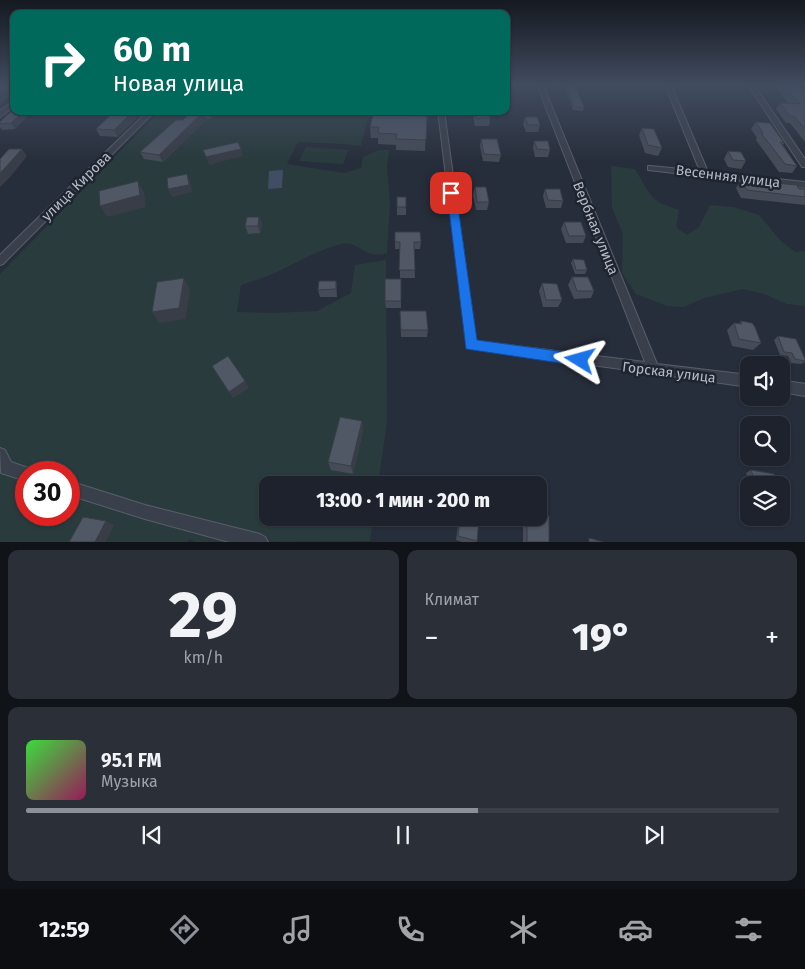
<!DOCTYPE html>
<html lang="ru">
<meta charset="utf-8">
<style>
:root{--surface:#1d222c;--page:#2a2f38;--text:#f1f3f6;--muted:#a0a4a9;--line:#3b3f48;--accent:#8c9099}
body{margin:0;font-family:"Fira Sans",sans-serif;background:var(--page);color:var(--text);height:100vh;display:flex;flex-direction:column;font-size:19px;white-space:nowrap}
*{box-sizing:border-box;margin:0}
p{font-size:16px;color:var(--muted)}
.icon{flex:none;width:28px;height:28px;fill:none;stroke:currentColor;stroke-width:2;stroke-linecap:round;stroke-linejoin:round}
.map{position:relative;height:542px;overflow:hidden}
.drawer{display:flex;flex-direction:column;gap:8px;padding:8px;background:#101318;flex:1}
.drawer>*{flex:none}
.top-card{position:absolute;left:10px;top:10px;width:500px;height:105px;border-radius:10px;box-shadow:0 1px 4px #0004,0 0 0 1px var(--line);background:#00695c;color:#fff;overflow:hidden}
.controls{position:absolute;left:740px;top:356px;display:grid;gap:10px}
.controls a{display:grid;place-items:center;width:50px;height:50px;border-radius:10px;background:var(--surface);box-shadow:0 1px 4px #0004,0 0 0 1px var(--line);font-size:25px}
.speed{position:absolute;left:15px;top:461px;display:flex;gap:10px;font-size:25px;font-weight:700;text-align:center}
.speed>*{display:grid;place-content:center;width:65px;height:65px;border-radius:50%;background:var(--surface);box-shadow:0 1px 4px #0004,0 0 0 1px var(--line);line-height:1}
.speed .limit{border:8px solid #d22;background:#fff;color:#111}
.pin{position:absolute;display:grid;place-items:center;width:42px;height:42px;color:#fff;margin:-21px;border-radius:10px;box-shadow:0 2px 8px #0006}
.me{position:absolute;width:55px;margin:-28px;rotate:278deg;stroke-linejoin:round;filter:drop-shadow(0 0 4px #0008)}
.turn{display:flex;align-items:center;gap:18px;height:105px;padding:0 20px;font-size:22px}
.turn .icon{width:65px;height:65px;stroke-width:2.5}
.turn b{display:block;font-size:35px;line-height:42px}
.big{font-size:38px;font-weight:800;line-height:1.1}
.drawer .tile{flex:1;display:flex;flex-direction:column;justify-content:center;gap:8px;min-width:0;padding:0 18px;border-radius:10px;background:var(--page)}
.drawer .dial{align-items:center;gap:0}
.dial b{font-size:65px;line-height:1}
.song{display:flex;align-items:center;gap:15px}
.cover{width:60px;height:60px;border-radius:8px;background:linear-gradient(135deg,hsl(120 70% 55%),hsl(330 70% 35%))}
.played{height:5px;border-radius:2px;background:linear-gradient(90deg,var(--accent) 60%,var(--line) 60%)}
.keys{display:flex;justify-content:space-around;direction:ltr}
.heat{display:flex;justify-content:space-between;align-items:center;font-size:28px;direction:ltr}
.drawer .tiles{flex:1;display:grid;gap:8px;grid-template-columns:1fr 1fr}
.tile:last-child{grid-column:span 2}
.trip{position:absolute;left:259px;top:476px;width:288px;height:50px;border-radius:10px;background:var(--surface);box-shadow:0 1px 4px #0004,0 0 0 1px var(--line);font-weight:800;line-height:50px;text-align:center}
.tabs{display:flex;height:80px;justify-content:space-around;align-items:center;background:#0c0e12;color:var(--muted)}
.tabs .icon{width:35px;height:35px}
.tabs .on{color:var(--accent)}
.tabs b{font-size:22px;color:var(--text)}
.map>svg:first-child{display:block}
.green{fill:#293b3d;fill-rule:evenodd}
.water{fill:#404d64}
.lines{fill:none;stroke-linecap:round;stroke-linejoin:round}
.street-casing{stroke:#585e69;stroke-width:2}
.street{fill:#3a404b;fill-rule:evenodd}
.wall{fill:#454b57}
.shaded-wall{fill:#383d47}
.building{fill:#505765;stroke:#383d47}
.route{fill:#1a73e8;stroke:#114b97}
.labels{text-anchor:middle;stroke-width:5;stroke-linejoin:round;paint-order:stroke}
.street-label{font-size:14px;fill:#b6bcc6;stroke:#1f2530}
</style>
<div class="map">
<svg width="805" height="542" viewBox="0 0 805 542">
<rect width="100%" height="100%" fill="#272e3b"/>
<path class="green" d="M 160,111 L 371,111 L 369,113 L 361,146 L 344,144 L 298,142 L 287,164 L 344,173 L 361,168 L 363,157 L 379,150 L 389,150 L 387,168 L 390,203 L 387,253 C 363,260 360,240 341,244 C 318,250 298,262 277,272 C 266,277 253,281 241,285 L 237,312 L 273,313 L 317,311 L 351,293 L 355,265 L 386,260 L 387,422 L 378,485 L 268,485 L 268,518 L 373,518 L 370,541 L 195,542 L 189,539 L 188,542 L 0,542 L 0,274 ZM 26,472 L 69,472 L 69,515 L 26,515 Z
M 306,147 L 348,150 L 343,164 L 299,161 Z
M 611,166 L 635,169 C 641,178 648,195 657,201 C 663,205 672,207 679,210 L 676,227 L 687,235 L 699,227 L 710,205 L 733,207 L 759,215 L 781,241 L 795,252 L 805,251 L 805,306 L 787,304 L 764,294 L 743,289 L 704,298 L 684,307 L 667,306 L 636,294 L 622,273 L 623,234 L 612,208 Z"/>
<path class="water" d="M 283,170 L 282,188 L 268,189 L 269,171 Z"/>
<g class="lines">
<defs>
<path id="street" d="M 537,85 L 543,85 L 657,364 L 749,375 L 749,387 L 657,374 L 654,375 L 650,373 L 467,348 L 438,111 L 444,111 L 476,341 L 645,362 Z
M 665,85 L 671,85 L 708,172 L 805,182 L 805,188 L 648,170 L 648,166 L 651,166 L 700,171 Z
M 748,85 L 754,85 L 805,159 L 805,167 L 802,167 Z
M 14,100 L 14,106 L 0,117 L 0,111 Z
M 148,111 L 155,111 L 3,264 L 0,265 L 0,255 Z
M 781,380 L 805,384 L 805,396 L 781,392 Z
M 0,448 L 5,450 L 11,462 L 31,469 L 32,472 L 26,472 L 26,481 L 1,473 Z
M 69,481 L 145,505 L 260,534 L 265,537 L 268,542 L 229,542 L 145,519 L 69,495 Z"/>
</defs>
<use href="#street" class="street-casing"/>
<use href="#street" class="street"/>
</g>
<path class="wall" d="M 774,85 L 799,85 L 805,92 L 805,142 L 790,123 L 786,123 L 776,109 L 780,103 L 789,104 Z
M 567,86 L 584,107 L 583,111 L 573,110 L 566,90 Z
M 14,109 L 15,129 L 2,130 L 0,127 L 0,122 Z
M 115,111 L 118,137 L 100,136 L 96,129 Z
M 192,111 L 218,111 L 211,119 L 207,119 L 163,162 L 144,159 L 140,152 L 183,120 Z
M 472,111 L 488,111 L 490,118 L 489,126 L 475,126 Z
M 391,115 L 427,116 L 425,151 L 396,150 L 396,145 L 378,144 L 378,138 L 371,138 L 370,127 Z
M 525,117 L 540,125 L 538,132 L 526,132 L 523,124 Z
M 756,122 L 784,143 L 783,145 L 797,166 L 792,173 L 779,172 L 756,140 L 757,138 L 751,129 Z
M 642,128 L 662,148 L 658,156 L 645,153 L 639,135 Z
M 481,139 L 501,155 L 499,162 L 483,161 L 480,146 Z
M 534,141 L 550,150 L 548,157 L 535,157 L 533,148 Z
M 728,151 L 746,161 L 741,169 L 728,167 L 724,159 Z
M 741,180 L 805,189 L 805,205 L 741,198 L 736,188 Z
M 475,187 L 489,202 L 487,210 L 476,210 L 473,195 Z
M 545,189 L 563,201 L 561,208 L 546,208 L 543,196 Z
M 397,197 L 406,197 L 406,215 L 397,215 Z
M 259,217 L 262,224 L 260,233 L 248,234 L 245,226 Z
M 564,222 L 586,236 L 583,243 L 566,243 L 561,229 Z
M 395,232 L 421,242 L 420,249 L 414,249 L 415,278 L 400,278 L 400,249 L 395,249 Z
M 573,259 L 587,270 L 585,274 L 575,274 L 571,263 Z
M 572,277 L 594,291 L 591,298 L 574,299 L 568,285 Z
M 401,279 L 401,308 L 386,308 L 385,301 Z
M 336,281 L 337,289 L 337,297 L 320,297 L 318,290 Z
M 542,283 L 562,300 L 558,307 L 543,307 L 539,291 Z
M 400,311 L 428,330 L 427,337 L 401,337 Z
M 741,321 L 761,343 L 753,350 L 732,346 L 727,330 L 734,323 L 739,324 Z
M 778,336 L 805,359 L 805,362 L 801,364 L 791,363 L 788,356 L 780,355 L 774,340 Z
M 362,421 L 363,430 L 353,474 L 331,470 L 328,462 Z
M 751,470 L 777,485 L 750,485 L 746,473 Z
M 395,518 L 418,518 L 416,527 L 396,521 Z
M 459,518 L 479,518 L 477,542 L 462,542 L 456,540 Z
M 523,518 L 538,518 L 549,542 L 523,542 Z"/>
<path class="shaded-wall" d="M 10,85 L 14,85 L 14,92 L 0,105 L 0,94 Z
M 23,111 L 33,111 L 15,129 L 11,123 Z
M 133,111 L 144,111 L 118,137 L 114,130 Z
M 204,111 L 207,119 L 163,162 L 159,155 Z
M 209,111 L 218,111 L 211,119 L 209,112 Z
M 22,149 L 27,156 L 11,176 L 0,187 L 0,173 Z
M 241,149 L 243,156 L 209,165 L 206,157 Z
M 187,174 L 190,181 L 192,192 L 172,197 L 168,189 Z
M 138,181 L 144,192 L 146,207 L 107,217 L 100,206 Z
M 259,217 L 262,224 L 260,233 L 258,226 Z
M 184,278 L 190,290 L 186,319 L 159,323 L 152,312 Z
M 336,281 L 337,289 L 337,297 L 336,289 Z
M 245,381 L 249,388 L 233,398 L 229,392 Z
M 362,421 L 363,430 L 353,474 L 351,466 Z
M 106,521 L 114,525 L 106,542 L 95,542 Z"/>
<path class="building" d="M 0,85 L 10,85 L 0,94 Z
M 783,85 L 799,85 L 805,92 L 805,129 L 795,117 L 790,116 L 780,103 L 800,104 Z
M 567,86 L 575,86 L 584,107 L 574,107 Z
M 14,109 L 14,111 L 23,111 L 11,123 L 0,124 L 0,122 Z
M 115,111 L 133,111 L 114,130 L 96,129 Z
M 192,111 L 209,111 L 204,111 L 159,155 L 140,152 L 176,120 L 183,120 Z
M 374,111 L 389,111 L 389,115 L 427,116 L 426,140 L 396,139 L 397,134 L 378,133 L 379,127 L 370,127 Z
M 475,111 L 488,111 L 490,118 L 476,118 Z
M 525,117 L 537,117 L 540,125 L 528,125 Z
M 756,122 L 770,123 L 784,143 L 780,142 L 797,166 L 785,164 L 761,133 L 763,133 Z
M 642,128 L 654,129 L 662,148 L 648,145 Z
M 481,139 L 497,139 L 501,155 L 484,154 Z
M 534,141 L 548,141 L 550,150 L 537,149 Z
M 238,142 L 241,149 L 206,157 L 203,150 Z
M 9,149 L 22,149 L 5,168 L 0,173 L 0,159 Z
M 728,151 L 741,152 L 746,161 L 733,160 Z
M 187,174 L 189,185 L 168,189 L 167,178 Z
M 741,180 L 797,185 L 799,189 L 805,189 L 805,197 L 747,190 Z
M 138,181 L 140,195 L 100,206 L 99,191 Z
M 475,187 L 486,187 L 489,202 L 477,202 Z
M 545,189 L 560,189 L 563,201 L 548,200 Z
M 397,197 L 406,197 L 406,207 L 397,207 Z
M 247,217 L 259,217 L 258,226 L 245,226 Z
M 564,222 L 581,222 L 586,236 L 569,236 Z
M 395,232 L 420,232 L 421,242 L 414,242 L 415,270 L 399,270 L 400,242 L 395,242 Z
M 573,259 L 584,260 L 587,270 L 576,270 Z
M 572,277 L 588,277 L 594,291 L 577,291 Z
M 184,278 L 179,308 L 152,312 L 157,282 Z
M 385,279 L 401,279 L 401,301 L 385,301 Z
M 319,281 L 336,281 L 336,289 L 318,290 Z
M 542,283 L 557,284 L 562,300 L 546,300 Z
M 400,311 L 426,311 L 428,330 L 401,330 Z
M 741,321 L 752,323 L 755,327 L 761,343 L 739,339 L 734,323 L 742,324 Z
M 778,336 L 796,339 L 805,359 L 805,361 L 795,359 L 792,353 L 784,352 Z
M 228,356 L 245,381 L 229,392 L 212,366 Z
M 340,417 L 362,421 L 351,466 L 328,462 Z
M 751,470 L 774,474 L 777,485 L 756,485 Z
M 412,479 L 421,481 L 422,485 L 401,485 L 402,480 L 409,481 Z
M 781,496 L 786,510 L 781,509 Z
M 538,514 L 549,516 L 549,542 L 527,542 L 527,518 L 538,518 Z
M 83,517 L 106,521 L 95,542 L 69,542 Z
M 397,518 L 417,518 L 417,523 Z
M 460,518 L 479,518 L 477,541 L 458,536 Z
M 589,538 L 603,542 L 589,542 Z"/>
<linearGradient id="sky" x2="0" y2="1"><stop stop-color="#151920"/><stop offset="0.53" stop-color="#414c60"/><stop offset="1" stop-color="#414c60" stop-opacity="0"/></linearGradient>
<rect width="805" height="161" fill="url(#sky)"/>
<path class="route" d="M 451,190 L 456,193 L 477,340 L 580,354 L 585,356 L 587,360 L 585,364 L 580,366 L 466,349 L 447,193 Z"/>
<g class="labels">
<g class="street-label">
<text transform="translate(728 176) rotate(7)" y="5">Весенняя улица</text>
<text transform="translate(76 186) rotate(-45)" y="5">улица Кирова</text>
<text transform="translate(596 228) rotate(68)" y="5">Вербная улица</text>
<text transform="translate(669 372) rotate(7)" y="5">Горская улица</text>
</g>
</g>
</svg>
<div class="controls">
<a><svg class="icon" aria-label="sound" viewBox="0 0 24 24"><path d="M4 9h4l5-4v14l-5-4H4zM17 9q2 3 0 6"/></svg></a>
<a><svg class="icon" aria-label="search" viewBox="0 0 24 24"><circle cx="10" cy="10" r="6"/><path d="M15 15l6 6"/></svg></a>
<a><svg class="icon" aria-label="layers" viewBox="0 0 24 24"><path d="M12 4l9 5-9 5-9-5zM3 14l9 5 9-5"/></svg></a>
</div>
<div class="speed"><div class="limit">30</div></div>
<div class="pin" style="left:451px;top:193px;background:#d93025"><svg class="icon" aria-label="arrive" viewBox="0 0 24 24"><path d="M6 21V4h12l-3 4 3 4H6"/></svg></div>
<svg class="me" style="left:580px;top:360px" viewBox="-20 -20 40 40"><path d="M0-17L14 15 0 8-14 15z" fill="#1a73e8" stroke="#fff" stroke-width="4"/></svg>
<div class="trip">13:00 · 1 мин · 200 m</div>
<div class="top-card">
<div class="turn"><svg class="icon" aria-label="right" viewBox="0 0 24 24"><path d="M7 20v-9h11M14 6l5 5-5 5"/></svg><div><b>60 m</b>Новая улица</div></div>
</div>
</div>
<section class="drawer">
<div class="tiles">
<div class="tile dial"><b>29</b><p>km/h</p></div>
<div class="tile"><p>Климат</p>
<div class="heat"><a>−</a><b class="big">19°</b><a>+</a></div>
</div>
<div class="tile">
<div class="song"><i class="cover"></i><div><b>95.1 FM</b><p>Музыка</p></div></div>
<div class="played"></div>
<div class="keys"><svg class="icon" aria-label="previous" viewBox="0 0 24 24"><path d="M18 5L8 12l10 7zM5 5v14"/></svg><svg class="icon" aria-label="pause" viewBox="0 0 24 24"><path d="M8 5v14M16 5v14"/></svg><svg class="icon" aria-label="next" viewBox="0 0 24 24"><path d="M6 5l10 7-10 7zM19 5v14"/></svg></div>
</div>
</div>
</section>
<nav class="tabs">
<b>12:59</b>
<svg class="icon on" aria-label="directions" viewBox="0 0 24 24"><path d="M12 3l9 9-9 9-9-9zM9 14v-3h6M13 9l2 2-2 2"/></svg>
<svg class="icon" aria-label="music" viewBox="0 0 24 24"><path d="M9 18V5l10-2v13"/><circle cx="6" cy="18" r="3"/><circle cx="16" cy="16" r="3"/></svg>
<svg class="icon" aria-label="phone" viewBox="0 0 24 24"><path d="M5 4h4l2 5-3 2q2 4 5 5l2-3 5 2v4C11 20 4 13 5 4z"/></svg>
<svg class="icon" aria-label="climate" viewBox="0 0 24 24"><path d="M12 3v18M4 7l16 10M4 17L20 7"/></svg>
<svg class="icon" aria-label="car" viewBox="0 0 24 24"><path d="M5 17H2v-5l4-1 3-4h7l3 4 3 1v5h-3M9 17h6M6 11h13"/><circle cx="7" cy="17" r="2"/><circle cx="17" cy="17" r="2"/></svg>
<svg class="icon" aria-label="filters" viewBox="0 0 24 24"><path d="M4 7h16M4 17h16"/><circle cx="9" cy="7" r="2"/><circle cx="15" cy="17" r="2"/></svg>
</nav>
